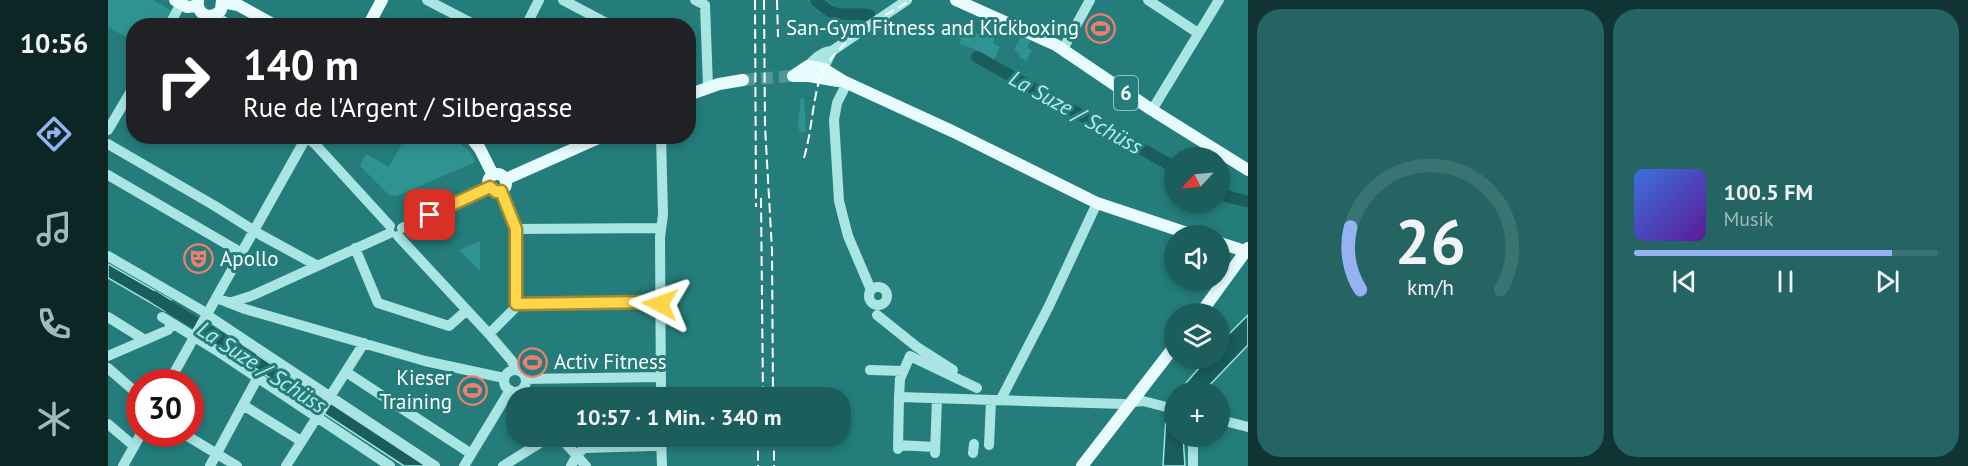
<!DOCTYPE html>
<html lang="de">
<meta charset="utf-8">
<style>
:root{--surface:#1b5e5c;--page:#246462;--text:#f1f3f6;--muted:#a0babb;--line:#397372;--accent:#95b2f1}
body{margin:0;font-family:"PT Sans",sans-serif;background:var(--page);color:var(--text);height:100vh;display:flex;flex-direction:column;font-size:22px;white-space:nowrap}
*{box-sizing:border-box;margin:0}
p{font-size:20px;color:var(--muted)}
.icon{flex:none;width:33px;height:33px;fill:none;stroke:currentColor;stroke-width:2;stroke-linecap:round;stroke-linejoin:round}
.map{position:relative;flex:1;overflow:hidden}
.side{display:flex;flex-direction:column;gap:9px;padding:9px;background:#0f3433;width:720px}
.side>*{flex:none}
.guide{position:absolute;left:18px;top:18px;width:570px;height:126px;border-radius:24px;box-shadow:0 3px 9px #0003;background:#202124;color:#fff;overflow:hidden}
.needle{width:39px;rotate:244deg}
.controls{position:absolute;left:1056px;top:147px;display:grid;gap:12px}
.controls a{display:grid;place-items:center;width:66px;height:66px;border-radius:50%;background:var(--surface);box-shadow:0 3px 9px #0003;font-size:30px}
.speed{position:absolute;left:18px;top:369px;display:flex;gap:12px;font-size:30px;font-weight:700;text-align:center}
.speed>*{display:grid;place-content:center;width:78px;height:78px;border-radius:50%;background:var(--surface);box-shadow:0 3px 9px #0003;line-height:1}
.speed .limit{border:9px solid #d22;background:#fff;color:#111}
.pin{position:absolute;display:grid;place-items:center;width:51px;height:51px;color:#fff;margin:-26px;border-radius:12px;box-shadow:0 3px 9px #0006}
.me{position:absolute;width:66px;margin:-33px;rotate:274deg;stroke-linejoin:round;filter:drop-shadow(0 0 4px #0008)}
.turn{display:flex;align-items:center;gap:21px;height:126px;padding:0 18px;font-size:27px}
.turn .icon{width:78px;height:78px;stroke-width:2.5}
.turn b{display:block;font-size:42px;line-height:51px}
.side .tile{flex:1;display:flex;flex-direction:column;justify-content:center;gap:9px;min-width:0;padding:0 21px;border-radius:24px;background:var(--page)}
.side .dial{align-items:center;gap:0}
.dial svg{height:156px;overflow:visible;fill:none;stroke:var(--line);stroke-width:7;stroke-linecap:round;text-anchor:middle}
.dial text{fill:var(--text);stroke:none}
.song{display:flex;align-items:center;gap:18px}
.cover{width:72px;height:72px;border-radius:9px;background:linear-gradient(135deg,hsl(220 70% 55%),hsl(270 70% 35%))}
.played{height:6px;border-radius:3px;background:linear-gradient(90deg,var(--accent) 85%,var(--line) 85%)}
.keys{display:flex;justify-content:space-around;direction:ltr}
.side .tiles{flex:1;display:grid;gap:9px;grid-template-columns:repeat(2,1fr)}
.trip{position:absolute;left:398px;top:387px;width:345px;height:60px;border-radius:24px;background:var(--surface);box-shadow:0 3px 9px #0003;font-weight:600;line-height:60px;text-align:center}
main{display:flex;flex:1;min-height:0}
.dock{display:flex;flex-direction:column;width:108px;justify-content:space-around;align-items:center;background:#0b2625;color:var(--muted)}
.dock .icon{width:42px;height:42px}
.dock .active{color:var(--accent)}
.dock b{font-size:27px;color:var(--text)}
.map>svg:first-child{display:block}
.green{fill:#2f9491}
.water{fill:#195d5c;stroke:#9de6e3;stroke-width:1.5}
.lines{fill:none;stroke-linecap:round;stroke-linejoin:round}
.river{stroke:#195d5c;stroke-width:12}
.major-tunnel{stroke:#509795;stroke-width:12;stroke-dasharray:12 6;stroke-linecap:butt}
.minor{stroke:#a9e5e3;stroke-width:10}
.major{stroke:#e9fcfd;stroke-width:12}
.rail{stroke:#fff;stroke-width:2;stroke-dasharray:10 4.5;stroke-linecap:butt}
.route-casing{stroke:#a68a30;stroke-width:15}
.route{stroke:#ffd54a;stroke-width:10}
.labels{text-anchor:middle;stroke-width:6;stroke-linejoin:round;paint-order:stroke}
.shield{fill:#247d7b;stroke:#bdd8d7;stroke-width:1.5}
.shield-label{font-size:20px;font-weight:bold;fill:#fff}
.poi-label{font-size:21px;fill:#fff;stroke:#247d7b;text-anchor:end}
.water-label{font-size:22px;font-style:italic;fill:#b4edeb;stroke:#247d7b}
</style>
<main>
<nav class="dock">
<b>10:56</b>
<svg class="icon active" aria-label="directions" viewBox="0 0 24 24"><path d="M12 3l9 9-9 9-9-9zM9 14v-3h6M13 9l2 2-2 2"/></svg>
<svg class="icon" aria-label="music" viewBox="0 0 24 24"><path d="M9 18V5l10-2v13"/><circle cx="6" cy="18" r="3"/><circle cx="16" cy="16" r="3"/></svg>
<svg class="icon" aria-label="phone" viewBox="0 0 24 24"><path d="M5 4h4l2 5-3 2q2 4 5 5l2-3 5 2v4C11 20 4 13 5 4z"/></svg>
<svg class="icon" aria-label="climate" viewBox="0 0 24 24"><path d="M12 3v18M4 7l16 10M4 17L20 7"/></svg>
</nav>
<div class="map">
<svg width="1140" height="466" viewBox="0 0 1140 466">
<rect width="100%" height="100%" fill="#247d7b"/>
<path class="green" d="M 0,0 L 45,0 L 64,11 L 56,25 L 26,26 L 25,41 L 0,27 Z
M 700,0 L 718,0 L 735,12 L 748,9 L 766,13 L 750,23 L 729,21 L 710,12 Z
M 880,21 L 890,26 L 885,43 L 892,47 L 885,62 L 866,49 L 852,44 L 853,39 L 845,34 L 846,30 L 865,38 L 868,33 L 878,37 L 883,25 L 879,23 Z
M 913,37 L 923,41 L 919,48 L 924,50 L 918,61 L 911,57 L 912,54 L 906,50 Z
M 693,98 L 696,98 L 698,131 L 693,133 L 690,127 Z
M 298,136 L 344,137 L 363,153 L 367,162 L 289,196 L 281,195 L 252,166 L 258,154 L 281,167 Z
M 372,241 L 372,269 L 371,270 L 351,250 Z"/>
<path class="water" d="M 0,264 L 63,300 L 57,311 L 0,278 Z
M 1140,315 L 1140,345 L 1096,391 L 1071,391 L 1099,359 L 1112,358 L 1112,343 Z
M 134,345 L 318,466 L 296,466 L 127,355 Z
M 1066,397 L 1066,436 L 1075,437 L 1077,466 L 1055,466 L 1058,416 Z"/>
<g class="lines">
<path class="river" d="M 708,0 C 728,21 737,12 761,15
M 869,57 L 1066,167
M 1112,192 L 1121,197 L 1138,201
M 46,297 L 143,358"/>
<path class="major-tunnel" d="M 635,80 L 682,76"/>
<path class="minor" d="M 319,0 L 369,26
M 455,0 L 504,26
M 587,0 L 597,5 L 600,87
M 1040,0 L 1090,33
M 107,15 L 121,25
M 61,26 L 73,3
M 418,26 L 431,0
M 955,49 L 982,0
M 700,66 C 706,59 715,51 724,51
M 708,71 L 718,63 L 724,51 L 799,0
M 739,83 L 729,103 L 726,120 L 731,201 L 740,236 L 763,290
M 1044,110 L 1111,0
M 0,130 L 26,86
M 553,136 L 555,215 L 552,237 L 553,398
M 198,137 L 207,144 L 282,226
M 0,144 L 107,206 L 153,235 L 208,265
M 0,175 L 134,253
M 393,191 L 408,229 L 409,304
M 294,228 L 382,187
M 408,229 L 553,228
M 290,236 L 381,334 L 404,361 L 407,370
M 247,248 L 270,303 L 341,326 L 359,310
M 0,256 L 100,314
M761 296a9 9 0 1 1 18 0a9 9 0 1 1-18 0Z
M 109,298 L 137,309 L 317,361 L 396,378
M 121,303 L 143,296 L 282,233
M 409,304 L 541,302 L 552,304
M 99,315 L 327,466
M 769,315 L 809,347 L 845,370
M 0,317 L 37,340
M 54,317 L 111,352 L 282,466
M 381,334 L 406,309 L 409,304
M 0,356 L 60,330 L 64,323
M 0,368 L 32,396
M 762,370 L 795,371
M396 381a11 11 0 1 1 22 0a11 11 0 1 1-22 0Z
M 238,372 L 362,453
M 418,379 L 553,377
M 61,382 L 199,136
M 869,388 L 802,356 L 792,379 L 791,397 L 1016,404
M 893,399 L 941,306 L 989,203
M 1025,402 L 1035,401 L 1066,409
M 135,405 L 193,441
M 1112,420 L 1140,427
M 0,424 L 26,446
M 76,434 L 129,466
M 451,436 L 478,466
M 1085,436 L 1085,466
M 553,437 L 554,466
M 790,445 L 826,447
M 881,445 L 883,401
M 790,449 L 791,397
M 827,453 L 829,399
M 865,453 L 866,444
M 15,466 L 33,434
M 102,466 L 149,379
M 178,466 L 256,343
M 356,466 L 402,390
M 395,466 L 443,436
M 463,466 L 469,455 L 476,448 L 543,446 L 554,444"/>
<path class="major" d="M 67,0 L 79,7 L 89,6
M 90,0 C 88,15 103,21 113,10 L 114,0
M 848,0 L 948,45 L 1044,110 L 1140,170
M 114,2 L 130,5 L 168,26
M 260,26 L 274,0
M 685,76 L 700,66 L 716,69 L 737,82 L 846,132 L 989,203 L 1088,236
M 685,76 L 701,76 L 730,81
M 580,95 L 611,84 L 635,80
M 362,136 L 372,149 L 385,175
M380 183a9 9 0 1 1 18 0a9 9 0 1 1-18 0Z
M 398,179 L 495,136
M 1112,243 L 1140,252
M 1092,314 L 1140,248
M 974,466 L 1066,347"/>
<path class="rail" d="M 647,0 L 648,207
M 656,0 L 657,126 L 664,250 L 665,398
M 669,0 L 670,37
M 696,158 C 703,134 704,109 710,85 C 721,43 769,21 803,0
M 653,198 L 655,398
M 650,436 L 650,466
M 666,436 L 666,466"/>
</g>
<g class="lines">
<defs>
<path id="route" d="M 322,215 L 382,187 L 388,192 L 393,191 L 408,229 L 408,304 L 541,302 L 552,304"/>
</defs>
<use href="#route" class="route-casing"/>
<use href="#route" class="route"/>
</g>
<defs>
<symbol id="stadium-ring" viewBox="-11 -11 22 22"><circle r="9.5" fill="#247d7b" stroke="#ef7e6d" stroke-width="1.5"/><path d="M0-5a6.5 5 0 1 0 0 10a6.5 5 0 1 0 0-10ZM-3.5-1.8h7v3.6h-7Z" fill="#ef7e6d"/></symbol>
<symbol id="theatre-ring" viewBox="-11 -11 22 22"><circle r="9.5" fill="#247d7b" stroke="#ef7e6d" stroke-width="1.5"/><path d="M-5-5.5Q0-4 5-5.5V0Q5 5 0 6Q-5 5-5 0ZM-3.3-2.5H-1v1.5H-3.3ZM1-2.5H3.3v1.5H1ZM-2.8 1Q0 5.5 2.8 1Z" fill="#ef7e6d"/></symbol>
</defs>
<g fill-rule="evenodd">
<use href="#stadium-ring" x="976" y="12" width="33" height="33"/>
<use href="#theatre-ring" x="74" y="242" width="33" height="33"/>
<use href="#stadium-ring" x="408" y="346" width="33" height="33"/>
<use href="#stadium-ring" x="348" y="374" width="33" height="33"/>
</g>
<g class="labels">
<rect class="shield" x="1006" y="76" width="24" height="34" rx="4.5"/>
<g class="shield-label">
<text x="1018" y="100">6</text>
</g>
<g class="poi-label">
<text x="971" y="35">San-Gym Fitness and Kickboxing</text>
<text x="112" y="266" text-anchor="start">Apollo</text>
<text x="446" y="369" text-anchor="start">Activ Fitness</text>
<text x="344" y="385">Kieser<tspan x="344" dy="24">Training</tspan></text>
</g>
<g class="water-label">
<text transform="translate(968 112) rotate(29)" y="8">La Suze / Schüss</text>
<text transform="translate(154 367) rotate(33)" y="8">La Suze / Schüss</text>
</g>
</g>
</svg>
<div class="controls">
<a><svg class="needle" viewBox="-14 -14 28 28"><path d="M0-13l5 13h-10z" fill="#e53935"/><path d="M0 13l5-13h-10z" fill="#a0babb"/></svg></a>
<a><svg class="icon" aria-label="sound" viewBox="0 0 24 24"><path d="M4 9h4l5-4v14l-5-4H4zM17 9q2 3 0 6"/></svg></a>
<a><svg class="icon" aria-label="layers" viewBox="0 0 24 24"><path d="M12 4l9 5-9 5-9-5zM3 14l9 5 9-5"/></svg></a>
<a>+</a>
</div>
<div class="speed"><div class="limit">30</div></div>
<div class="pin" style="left:322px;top:215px;background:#d93025"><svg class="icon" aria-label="arrive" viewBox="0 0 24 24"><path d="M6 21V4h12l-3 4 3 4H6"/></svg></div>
<svg class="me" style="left:552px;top:304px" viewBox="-20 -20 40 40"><path d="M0-17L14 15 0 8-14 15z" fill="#ffd54a" stroke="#fff" stroke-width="4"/></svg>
<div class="trip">10:57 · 1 Min. · 340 m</div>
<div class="guide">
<div class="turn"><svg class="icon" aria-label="right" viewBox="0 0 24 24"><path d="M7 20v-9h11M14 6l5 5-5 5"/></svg><div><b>140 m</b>Rue de l'Argent / Silbergasse</div></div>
</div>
</div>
<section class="side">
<div class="tiles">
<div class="tile dial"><svg viewBox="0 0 100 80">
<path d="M14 69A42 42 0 1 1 86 69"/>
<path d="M14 69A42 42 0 0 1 9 37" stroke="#95b2f1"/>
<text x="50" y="56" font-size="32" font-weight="700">26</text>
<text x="50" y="72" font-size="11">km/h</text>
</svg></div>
<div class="tile">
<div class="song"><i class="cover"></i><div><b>100.5 FM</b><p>Musik</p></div></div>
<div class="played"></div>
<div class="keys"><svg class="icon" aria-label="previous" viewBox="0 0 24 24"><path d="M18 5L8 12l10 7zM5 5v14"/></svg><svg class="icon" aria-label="pause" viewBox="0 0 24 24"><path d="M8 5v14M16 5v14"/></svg><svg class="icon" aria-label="next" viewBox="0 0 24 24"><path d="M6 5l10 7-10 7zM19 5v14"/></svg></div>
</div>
</div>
</section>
</main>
